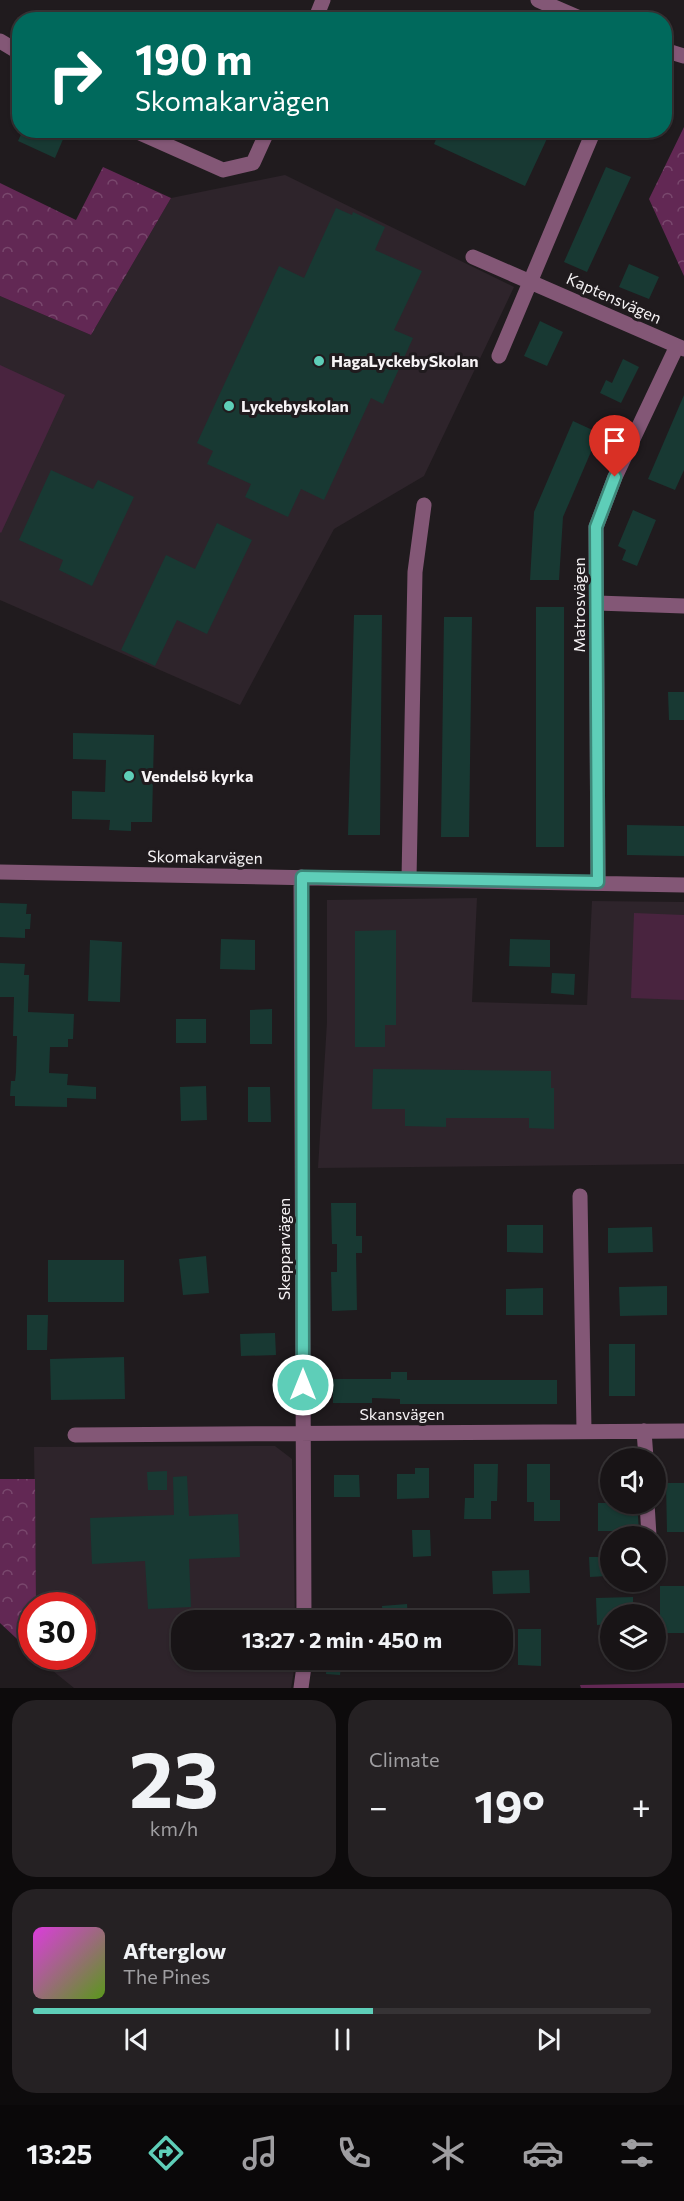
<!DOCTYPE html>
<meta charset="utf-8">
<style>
:root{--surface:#181416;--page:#252123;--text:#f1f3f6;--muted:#9f9ea1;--line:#363335;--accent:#5eceb8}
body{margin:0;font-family:Commissioner,sans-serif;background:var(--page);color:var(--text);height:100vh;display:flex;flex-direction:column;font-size:22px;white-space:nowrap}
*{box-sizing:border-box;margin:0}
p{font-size:20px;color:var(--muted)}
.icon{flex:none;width:33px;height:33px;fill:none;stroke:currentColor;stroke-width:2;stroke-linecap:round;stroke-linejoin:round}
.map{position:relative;height:1688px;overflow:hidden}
.panel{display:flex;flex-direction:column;gap:12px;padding:12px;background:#0d0b0c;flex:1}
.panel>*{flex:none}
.top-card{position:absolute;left:12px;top:12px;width:660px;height:126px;border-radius:24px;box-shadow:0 2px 4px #0004,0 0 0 2px var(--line);background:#00695c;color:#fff;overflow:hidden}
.fabs{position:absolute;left:600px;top:1448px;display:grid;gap:12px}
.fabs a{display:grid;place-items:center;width:66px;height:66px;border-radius:50%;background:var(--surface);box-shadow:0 2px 4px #0004,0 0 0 2px var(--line);font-size:30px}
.speed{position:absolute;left:18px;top:1592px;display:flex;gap:12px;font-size:30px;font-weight:700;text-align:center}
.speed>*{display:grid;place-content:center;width:78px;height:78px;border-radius:50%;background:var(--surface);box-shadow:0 2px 4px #0004,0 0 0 2px var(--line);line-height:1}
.speed .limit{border:9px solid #d22;background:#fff;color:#111}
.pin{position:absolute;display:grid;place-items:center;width:51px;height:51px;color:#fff;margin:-62px -26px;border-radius:50% 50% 50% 0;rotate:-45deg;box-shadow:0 0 6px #0007}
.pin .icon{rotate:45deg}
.me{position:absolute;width:66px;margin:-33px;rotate:0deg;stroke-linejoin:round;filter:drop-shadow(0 0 4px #0008)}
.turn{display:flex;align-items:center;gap:21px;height:126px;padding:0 24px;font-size:27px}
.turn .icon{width:78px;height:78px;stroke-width:2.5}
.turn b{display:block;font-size:42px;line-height:51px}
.big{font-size:45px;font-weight:700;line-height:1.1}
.panel .widget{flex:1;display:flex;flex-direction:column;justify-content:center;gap:9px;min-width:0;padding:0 21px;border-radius:24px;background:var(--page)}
.panel .dial{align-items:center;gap:0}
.dial b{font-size:78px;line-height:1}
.song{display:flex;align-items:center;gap:18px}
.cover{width:72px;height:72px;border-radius:9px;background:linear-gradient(135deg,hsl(300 70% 55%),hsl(90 70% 35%))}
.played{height:6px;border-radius:3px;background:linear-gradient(90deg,var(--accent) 55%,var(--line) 55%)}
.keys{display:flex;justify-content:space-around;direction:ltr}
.heat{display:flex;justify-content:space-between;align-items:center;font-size:33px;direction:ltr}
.panel .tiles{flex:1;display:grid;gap:12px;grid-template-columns:1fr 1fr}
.widget:last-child{grid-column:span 2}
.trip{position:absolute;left:171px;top:1610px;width:342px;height:60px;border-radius:24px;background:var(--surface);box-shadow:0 2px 4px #0004,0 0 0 2px var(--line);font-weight:700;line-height:60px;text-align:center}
.tab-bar{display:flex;height:96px;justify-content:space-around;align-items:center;background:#0a0809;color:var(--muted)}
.tab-bar .icon{width:42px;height:42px}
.tab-bar .on{color:var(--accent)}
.tab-bar b{font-size:27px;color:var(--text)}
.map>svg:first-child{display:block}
.built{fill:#2e242b}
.forest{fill:url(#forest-crowns)}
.park{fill:#49243f}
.building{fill:#183933}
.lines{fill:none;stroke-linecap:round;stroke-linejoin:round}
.minor{stroke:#835776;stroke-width:15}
.route-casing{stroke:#3d8678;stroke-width:15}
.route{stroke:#5eceb8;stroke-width:10}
.poi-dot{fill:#5eceb8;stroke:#201b1e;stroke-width:2}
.labels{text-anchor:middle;stroke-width:6;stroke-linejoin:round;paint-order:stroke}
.street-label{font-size:16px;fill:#f6f3f5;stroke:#201b1e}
.poi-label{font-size:16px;font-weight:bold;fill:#f6f3f5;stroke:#201b1e;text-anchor:start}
</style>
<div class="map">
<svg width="684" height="1688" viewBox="0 0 684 1688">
<defs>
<pattern id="forest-crowns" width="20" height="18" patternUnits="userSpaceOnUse" patternTransform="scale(1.5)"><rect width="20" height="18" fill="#622854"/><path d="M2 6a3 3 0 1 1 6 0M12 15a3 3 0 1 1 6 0" fill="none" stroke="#79486d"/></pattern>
</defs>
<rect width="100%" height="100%" fill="#201b1e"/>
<path class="built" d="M 285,175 L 514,287 L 424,476 L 334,529 L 240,705 L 0,600 L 0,296 L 91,335 L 171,198 Z
M 477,898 L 472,1002 L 587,1005 L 592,901 L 684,902 L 684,1164 L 318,1168 L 327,1022 L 327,900 Z
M 275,1446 L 292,1459 L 295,1620 L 182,1620 L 182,1659 L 296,1659 L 291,1688 L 74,1688 L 37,1658 L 82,1656 L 82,1605 L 36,1605 L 34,1447 Z"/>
<path class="forest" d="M 684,127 L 684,276 L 649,199 Z
M 103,167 L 171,198 L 91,335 L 0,296 L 0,183 L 76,220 Z
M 0,1479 L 35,1479 L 36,1605 L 32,1605 L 31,1652 L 0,1623 Z
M 684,1683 L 684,1688 L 581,1688 L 580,1685 Z"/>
<path class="park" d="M 0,365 L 65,395 L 1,533 L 0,532 Z
M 634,913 L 684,915 L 684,1000 L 631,998 Z"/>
<path class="building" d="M 23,130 L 67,130 L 55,158 L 18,141 Z
M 440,130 L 551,130 L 525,186 L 434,144 Z
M 606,167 L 631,177 L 587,272 L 564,262 Z
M 336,208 L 352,215 L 353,212 L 385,227 L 375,250 L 422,271 L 394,330 L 413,338 L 383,404 L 371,398 L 324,500 L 301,489 L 288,517 L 245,497 L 251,484 L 207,464 L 213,451 L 197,443 L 279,266 L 304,278 Z
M 629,264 L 659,277 L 649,299 L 619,287 Z
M 540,321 L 563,332 L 547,366 L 524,356 Z
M 623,359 L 639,367 L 621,403 L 600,393 L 606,380 L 612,383 Z
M 684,395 L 684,470 L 675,490 L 648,479 Z
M 573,421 L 599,433 L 563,517 L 559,580 L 530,580 L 534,512 Z
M 51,470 L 93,489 L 98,480 L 134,497 L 92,586 L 59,570 L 63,560 L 19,540 Z
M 633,510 L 656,520 L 637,566 L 622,560 L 626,550 L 618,546 Z
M 217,523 L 252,540 L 207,634 L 177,620 L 155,666 L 121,650 L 166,555 L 195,569 Z
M 536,607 L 564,607 L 564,847 L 536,847 Z
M 354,615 L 382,615 L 380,835 L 348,835 Z
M 444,617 L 472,617 L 469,837 L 441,837 Z
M 668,692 L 684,692 L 684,720 L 669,720 Z
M 73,733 L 154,735 L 152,822 L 131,822 L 131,831 L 109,830 L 110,820 L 72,819 L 72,791 L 105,792 L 106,760 L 73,759 Z
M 627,825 L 684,826 L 684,856 L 627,855 Z
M 0,903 L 27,904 L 26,914 L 31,914 L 30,929 L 25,929 L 25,938 L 0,937 Z
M 396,930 L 396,1025 L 385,1025 L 385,1047 L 355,1047 L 355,931 Z
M 221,939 L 255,940 L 255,970 L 220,969 Z
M 510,939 L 550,940 L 550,967 L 509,966 Z
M 90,940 L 122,942 L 120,1002 L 88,1001 Z
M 0,963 L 25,964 L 24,975 L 29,975 L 28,1012 L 74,1014 L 73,1039 L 68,1039 L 68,1047 L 50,1047 L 49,1073 L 68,1074 L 67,1085 L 96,1087 L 96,1099 L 67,1098 L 67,1107 L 15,1106 L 15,1096 L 10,1096 L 11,1081 L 15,1081 L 16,1072 L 17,1036 L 13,1036 L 14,997 L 0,997 Z
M 552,973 L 575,974 L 574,995 L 551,993 Z
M 272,1009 L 272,1044 L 250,1044 L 250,1010 Z
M 176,1019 L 206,1019 L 206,1043 L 176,1043 Z
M 373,1069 L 551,1071 L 551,1088 L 554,1088 L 554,1129 L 529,1128 L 529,1118 L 446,1118 L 446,1127 L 405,1126 L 405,1109 L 372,1109 Z
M 206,1086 L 207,1120 L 181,1121 L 180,1087 Z
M 248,1087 L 270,1087 L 271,1122 L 248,1122 Z
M 331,1203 L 356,1203 L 356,1236 L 362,1236 L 362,1253 L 356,1253 L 357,1310 L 332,1311 L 331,1272 L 337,1272 L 337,1244 L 332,1244 Z
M 507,1225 L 543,1225 L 543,1253 L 507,1252 Z
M 652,1227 L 653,1252 L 608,1253 L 608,1228 Z
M 206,1256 L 209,1293 L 183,1295 L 179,1259 Z
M 48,1260 L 124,1260 L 124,1302 L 48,1302 Z
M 667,1286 L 667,1315 L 620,1316 L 619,1287 Z
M 543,1288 L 543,1315 L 506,1315 L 506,1289 Z
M 27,1315 L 48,1315 L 47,1350 L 27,1350 Z
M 275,1333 L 276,1355 L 241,1356 L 240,1334 Z
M 609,1344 L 635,1344 L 635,1396 L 609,1396 Z
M 124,1357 L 125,1399 L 51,1400 L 50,1359 Z
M 391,1372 L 407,1372 L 407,1380 L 557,1380 L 557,1404 L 400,1404 L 400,1399 L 372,1398 L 372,1403 L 333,1403 L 333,1379 L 391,1379 Z
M 474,1464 L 498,1464 L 497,1501 L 491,1501 L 491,1519 L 464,1519 L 465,1498 L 474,1498 Z
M 527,1464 L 550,1464 L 550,1500 L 560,1500 L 560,1521 L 534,1521 L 534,1502 L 527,1502 Z
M 415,1468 L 429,1468 L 429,1498 L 397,1499 L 397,1474 L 415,1474 Z
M 167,1471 L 167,1490 L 148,1490 L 147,1472 Z
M 334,1475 L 359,1475 L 360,1497 L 334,1497 Z
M 187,1476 L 189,1516 L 238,1514 L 240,1557 L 189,1559 L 191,1607 L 148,1609 L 145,1561 L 92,1564 L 90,1518 L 174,1515 L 173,1477 Z
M 666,1483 L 684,1483 L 684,1532 L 667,1532 Z
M 598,1503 L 637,1503 L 639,1531 L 598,1531 Z
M 412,1530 L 430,1530 L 431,1556 L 413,1557 Z
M 589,1557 L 606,1557 L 607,1576 L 590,1577 Z
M 529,1570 L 530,1593 L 493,1594 L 492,1571 Z
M 660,1586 L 684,1586 L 684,1633 L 660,1633 Z
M 633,1597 L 633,1614 L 610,1614 L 610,1624 L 597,1625 L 596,1598 Z
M 407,1604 L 408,1620 L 383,1620 L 382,1606 Z
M 518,1629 L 541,1629 L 541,1666 L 518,1665 Z
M 327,1659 L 342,1659 L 340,1675 L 326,1674 Z"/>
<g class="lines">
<path class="minor" d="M 538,0 L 584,20
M 315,20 L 323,0
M 0,41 L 20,53
M 664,50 L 684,56
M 133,130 L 223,170 L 253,163 L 268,130
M 473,257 L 684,349
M 499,356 L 594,130
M 597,603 L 684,606
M 0,872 L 684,885
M 301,877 L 304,1620
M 409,879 L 415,572 L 424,505
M 598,882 L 596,527 L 615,477 L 677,346
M 580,1196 L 584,1430
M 644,1431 L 646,1458
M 75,1435 L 684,1431
M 647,1503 L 649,1536
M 301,1688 L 305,1659"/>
</g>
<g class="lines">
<defs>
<path id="route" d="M 303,1385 L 302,877 L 598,882 L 596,527 L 615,477"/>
</defs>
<use href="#route" class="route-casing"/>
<use href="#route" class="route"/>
</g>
<g class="poi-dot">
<circle cx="319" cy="361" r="6"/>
<circle cx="229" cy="406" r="6"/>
<circle cx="129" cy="776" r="6"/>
</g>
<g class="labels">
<g class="street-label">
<text transform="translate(614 298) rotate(24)" y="6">Kaptensvägen</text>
<text transform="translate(579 605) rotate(-90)" y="6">Matrosvägen</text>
<text transform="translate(205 857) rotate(1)" y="6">Skomakarvägen</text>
<text transform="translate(284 1249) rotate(-90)" y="6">Skepparvägen</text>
<text x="402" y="1420">Skansvägen</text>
</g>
<g class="poi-label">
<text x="331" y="367">HagaLyckebySkolan</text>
<text x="241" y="412">Lyckebyskolan</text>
<text x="141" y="782">Vendelsö kyrka</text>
</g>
</g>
</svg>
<div class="fabs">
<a><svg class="icon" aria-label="sound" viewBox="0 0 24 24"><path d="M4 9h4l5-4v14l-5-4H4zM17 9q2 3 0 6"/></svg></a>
<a><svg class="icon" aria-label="search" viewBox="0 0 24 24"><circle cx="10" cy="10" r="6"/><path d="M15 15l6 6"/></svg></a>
<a><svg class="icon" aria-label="layers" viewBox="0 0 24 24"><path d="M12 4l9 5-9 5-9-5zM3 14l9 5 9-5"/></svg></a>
</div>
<div class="speed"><div class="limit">30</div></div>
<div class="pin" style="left:615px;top:477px;background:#d93025"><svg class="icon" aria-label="arrive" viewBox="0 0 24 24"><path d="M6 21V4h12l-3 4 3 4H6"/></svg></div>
<svg class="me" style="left:303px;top:1385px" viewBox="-20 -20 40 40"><circle r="17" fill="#5eceb8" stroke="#fff" stroke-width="3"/><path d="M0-11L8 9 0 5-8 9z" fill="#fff"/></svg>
<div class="trip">13:27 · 2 min · 450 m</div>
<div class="top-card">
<div class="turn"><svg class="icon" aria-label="right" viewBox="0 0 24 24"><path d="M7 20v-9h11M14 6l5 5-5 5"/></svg><div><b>190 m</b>Skomakarvägen</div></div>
</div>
</div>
<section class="panel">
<div class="tiles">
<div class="widget dial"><b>23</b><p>km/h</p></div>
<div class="widget"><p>Climate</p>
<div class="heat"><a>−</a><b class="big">19°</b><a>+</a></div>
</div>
<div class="widget">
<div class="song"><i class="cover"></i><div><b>Afterglow</b><p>The Pines</p></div></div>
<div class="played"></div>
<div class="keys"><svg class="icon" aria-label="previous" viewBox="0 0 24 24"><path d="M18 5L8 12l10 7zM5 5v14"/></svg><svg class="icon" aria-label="pause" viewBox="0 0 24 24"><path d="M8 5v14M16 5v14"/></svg><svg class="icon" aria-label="next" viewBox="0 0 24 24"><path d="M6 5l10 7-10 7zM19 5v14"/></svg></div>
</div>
</div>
</section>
<nav class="tab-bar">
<b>13:25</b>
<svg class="icon on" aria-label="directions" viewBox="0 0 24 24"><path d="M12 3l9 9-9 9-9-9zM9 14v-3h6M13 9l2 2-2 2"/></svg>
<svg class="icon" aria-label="music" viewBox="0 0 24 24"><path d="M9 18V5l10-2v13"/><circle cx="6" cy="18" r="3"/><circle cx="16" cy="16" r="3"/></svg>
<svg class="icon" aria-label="phone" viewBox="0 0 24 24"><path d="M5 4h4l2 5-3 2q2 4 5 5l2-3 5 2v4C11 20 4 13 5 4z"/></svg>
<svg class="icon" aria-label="climate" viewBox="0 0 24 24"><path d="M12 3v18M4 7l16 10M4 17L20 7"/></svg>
<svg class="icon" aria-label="car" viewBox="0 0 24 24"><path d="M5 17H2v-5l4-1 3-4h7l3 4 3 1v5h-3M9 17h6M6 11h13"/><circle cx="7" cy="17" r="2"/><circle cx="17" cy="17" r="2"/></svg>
<svg class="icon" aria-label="filters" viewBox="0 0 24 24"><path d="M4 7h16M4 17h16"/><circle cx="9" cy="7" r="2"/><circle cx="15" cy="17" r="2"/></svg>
</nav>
